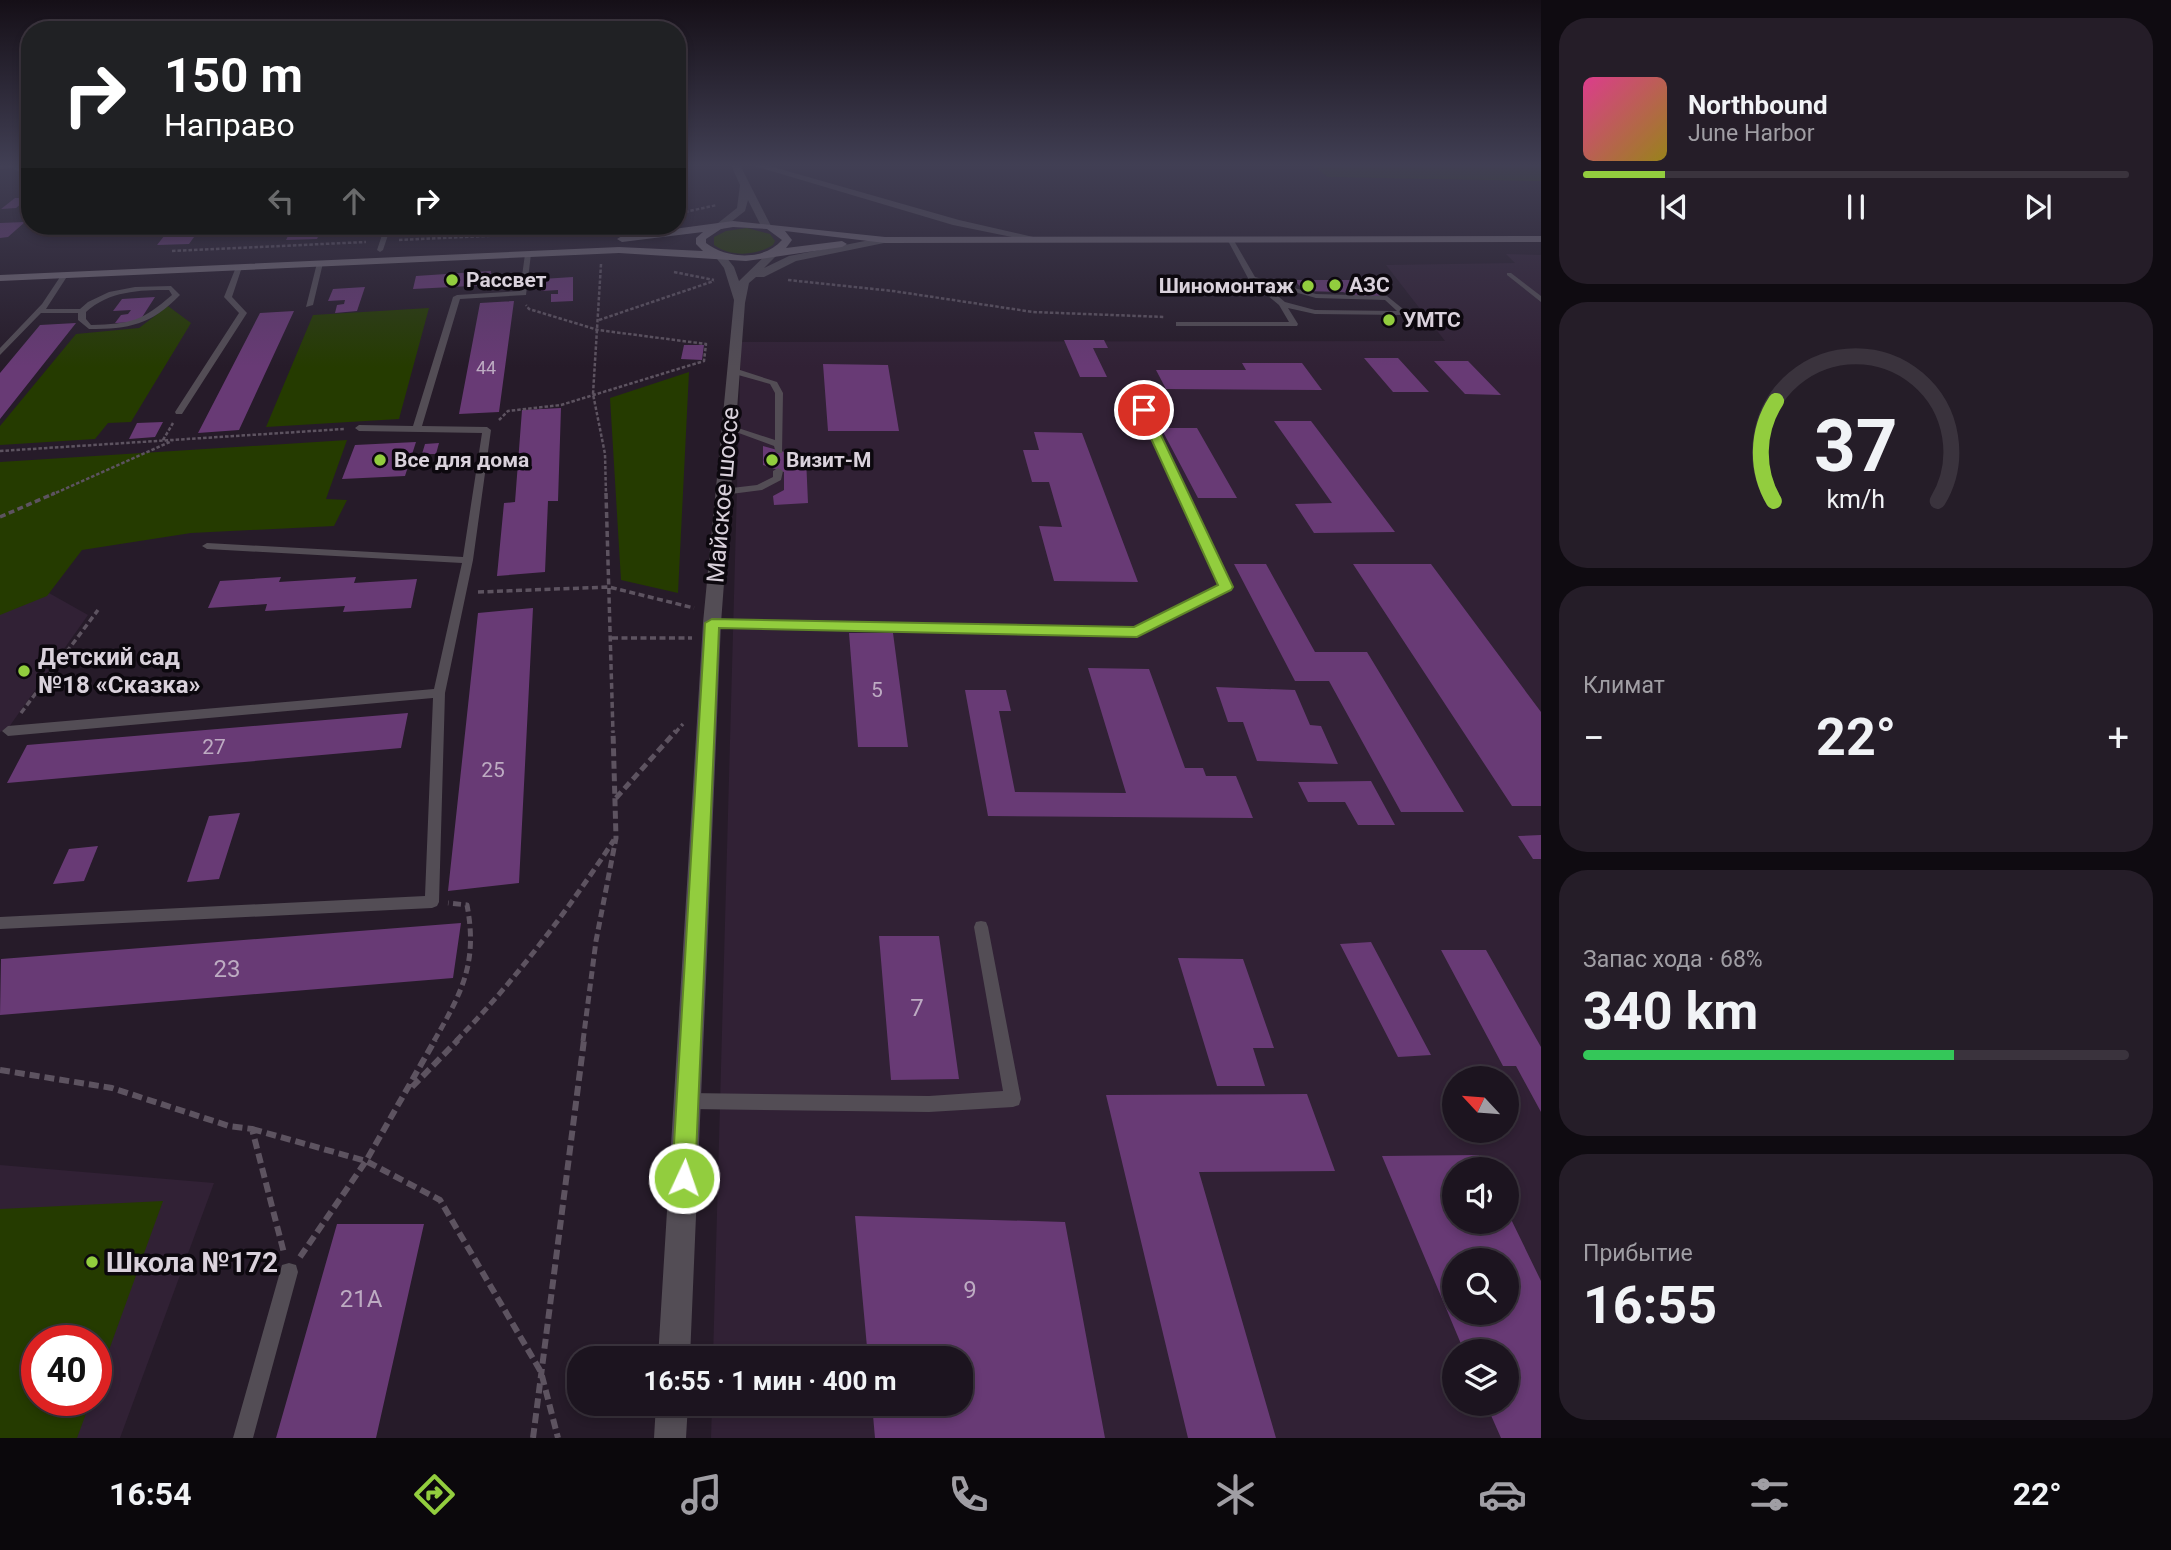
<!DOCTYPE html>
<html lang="ru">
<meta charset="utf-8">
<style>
:root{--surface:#1c141f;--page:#251d28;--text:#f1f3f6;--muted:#a09ea4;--line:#3a333d;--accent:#92cd3e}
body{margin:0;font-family:Roboto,sans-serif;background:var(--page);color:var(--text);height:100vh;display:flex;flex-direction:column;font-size:26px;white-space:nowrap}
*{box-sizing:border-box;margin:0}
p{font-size:23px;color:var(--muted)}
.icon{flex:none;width:38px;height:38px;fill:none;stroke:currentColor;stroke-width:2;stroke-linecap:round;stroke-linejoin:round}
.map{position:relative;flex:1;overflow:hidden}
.drawer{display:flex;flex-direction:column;gap:18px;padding:18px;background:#0f0b11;width:630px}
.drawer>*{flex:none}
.guide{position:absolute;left:21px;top:21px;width:665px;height:214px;border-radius:28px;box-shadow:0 4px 10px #0003,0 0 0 2px var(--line);background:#202124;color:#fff;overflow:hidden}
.needle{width:46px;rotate:296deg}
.controls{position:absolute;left:1442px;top:1066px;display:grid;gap:14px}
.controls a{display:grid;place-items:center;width:77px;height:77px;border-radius:50%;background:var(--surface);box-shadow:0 4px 10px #0003,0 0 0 2px var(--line);font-size:35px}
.speed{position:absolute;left:21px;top:1325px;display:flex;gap:14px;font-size:35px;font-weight:700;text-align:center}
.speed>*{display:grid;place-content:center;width:91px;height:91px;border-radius:50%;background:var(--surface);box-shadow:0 4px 10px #0003,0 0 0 2px var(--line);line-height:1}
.speed .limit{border:10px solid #d22;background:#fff;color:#111}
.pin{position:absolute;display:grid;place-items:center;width:60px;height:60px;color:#fff;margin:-30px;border:4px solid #fff;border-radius:50%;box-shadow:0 2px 7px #0007}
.me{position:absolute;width:77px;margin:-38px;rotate:3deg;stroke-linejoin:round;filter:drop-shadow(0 0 5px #0008)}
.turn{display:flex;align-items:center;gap:24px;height:147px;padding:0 28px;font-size:32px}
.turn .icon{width:91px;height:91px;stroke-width:2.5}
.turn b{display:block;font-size:49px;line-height:60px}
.lanes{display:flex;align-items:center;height:66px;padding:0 28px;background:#0003;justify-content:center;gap:35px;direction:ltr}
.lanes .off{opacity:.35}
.big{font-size:52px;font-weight:700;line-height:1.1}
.drawer .card{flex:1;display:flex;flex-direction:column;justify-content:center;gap:10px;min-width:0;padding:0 24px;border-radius:28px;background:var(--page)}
.drawer .dial{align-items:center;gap:0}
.dial svg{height:182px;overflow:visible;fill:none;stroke:var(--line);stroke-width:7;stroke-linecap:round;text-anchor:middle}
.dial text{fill:var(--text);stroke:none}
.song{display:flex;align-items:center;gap:21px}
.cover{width:84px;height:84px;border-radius:10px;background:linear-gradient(135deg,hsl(330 70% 55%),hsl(50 70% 35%))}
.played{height:7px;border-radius:4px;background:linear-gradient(90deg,var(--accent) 15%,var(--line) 15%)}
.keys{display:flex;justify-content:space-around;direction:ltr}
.heat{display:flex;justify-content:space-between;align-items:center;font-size:38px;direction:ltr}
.charge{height:10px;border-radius:5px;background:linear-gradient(90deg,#34c759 68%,var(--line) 0)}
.trip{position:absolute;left:567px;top:1346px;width:406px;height:70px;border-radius:28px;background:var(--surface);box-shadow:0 4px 10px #0003,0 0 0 2px var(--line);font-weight:700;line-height:70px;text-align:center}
.tab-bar{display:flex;height:112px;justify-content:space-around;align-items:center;background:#0b080c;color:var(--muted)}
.tab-bar .icon{width:49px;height:49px}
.tab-bar .active{color:var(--accent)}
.tab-bar b{font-size:32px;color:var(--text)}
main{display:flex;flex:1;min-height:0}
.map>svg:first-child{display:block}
.built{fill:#312135;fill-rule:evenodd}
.green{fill:#253b00}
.building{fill:#683a75;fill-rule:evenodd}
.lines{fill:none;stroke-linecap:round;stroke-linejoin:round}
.path-far3{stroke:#5d5360;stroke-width:2.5;stroke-dasharray:3.5 2;stroke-linecap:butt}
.path-far2{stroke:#5d5360;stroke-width:3.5;stroke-dasharray:6 3.5;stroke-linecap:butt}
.path-far1{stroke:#5d5360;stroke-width:5;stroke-dasharray:8 4.5;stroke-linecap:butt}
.path{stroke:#5d5360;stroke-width:6;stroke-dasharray:10 5;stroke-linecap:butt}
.service{fill:#534d55;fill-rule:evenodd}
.tertiary{fill:#534d55;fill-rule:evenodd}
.secondary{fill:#706772;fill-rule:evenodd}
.route{fill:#92cd3e;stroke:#5f8528;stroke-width:2}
.poi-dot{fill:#92cd3e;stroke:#0c080e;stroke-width:2.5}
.labels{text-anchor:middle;stroke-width:7;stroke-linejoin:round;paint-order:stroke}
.far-number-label{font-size:18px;fill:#bdabc2}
.far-poi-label{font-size:21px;font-weight:bold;fill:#d9d1db;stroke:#0c080e;text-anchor:start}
.number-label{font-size:21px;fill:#bdabc2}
.street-label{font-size:24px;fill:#d9d1db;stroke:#0c080e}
.poi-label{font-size:24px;font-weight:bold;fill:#d9d1db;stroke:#0c080e;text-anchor:start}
.near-number-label{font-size:24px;fill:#bdabc2}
.near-poi-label{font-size:28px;font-weight:bold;fill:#d9d1db;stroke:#0c080e;text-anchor:start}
</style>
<main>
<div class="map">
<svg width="1541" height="1438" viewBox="0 0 1541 1438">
<rect width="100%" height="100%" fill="#261b29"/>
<path class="built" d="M 1506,254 L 1541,255 L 1541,1438 L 711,1438 L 712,1404 L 961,1404 L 961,1358 L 713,1358 L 741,342 L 1445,341 L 1386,265 L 1515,263 ZM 1454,1078 L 1507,1078 L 1507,1130 L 1454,1130 ZM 1454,1169 L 1507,1169 L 1507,1222 L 1454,1222 ZM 1454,1260 L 1507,1260 L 1507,1312 L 1454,1312 ZM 1454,1351 L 1507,1351 L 1507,1404 L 1454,1404 Z
M 0,574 L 17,575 L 88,615 L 9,727 L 0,732 Z
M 0,1165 L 214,1183 L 120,1438 L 0,1438 ZM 37,1340 L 96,1340 L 96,1400 L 37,1400 Z"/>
<path class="green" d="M 1312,165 L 1541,165 L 1541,181 L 1328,177 Z
M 747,228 L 770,234 L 775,241 L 773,245 C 756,256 730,257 714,245 L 714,237 L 726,231 Z
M 168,306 L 191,323 L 131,422 L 108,423 L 95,439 L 0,445 L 0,426 L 76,334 L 139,328 Z
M 429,308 L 399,419 L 266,427 L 313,315 Z
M 689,372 L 678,593 L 621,580 L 610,398 Z
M 347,440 L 326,499 L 347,500 L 334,526 L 191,533 L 82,550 L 47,596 L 0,615 L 0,462 Z
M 163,1201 L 96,1386 L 96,1340 L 37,1340 L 37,1400 L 91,1400 L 77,1438 L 0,1438 L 0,1209 Z"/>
<path class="building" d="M 15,198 L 28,198 L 16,208 L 1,209 Z
M 25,222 L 8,237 L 0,238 L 0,223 Z
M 172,226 L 202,226 L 189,244 L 157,245 Z
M 293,226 L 323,226 L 317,239 L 286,240 Z
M 392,226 L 492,226 L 491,231 L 389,232 Z
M 491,271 L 490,285 L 413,289 L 416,276 Z
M 573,277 L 573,301 L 551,302 L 551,294 L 558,294 L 558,290 L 541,291 L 542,279 Z
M 1295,280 L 1366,280 L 1380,296 L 1355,296 L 1343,292 L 1303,291 Z
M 365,287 L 357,311 L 335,313 L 337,305 L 344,304 L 345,300 L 328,301 L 333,289 Z
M 155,297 L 139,322 L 115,323 L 121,315 L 128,314 L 131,310 L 113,311 L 122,299 Z
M 514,301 L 499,412 L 459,414 L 480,303 Z
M 294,311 L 239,430 L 198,433 L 260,313 Z
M 76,323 L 0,419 L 0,373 L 40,325 Z
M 1064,340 L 1104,340 L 1108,348 L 1093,348 L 1107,377 L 1080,377 Z
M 684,345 L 704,345 L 702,360 L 681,359 Z
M 1364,358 L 1398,358 L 1429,392 L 1393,392 Z
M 1434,361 L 1468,361 L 1501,395 L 1465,394 Z
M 1242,363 L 1302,363 L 1322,390 L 1166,389 L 1156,370 L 1246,370 Z
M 823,364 L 888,365 L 899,431 L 828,431 Z
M 561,408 L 558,501 L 548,501 L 545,572 L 497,576 L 504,503 L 515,502 L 522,410 Z
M 1274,421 L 1311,421 L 1395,532 L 1314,533 L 1295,504 L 1332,503 Z
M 163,422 L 155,437 L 129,439 L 137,423 Z
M 1161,428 L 1197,428 L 1237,498 L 1198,498 Z
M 1034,432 L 1082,433 L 1138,582 L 1054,581 L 1039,526 L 1062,527 L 1049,482 L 1032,482 L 1023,450 L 1039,450 Z
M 416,442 L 405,476 L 342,479 L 355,445 Z
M 439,443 L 436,454 L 422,454 L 425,444 Z
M 763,446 L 806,458 L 808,503 L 774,505 L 773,496 L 784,490 L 784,472 L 763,465 Z
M 1234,564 L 1266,564 L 1315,652 L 1367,652 L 1464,812 L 1401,812 L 1329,681 L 1295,681 Z
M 1353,564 L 1431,564 L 1541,712 L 1541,806 L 1512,806 Z
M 281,577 L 279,582 L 356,577 L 354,583 L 417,579 L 411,608 L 343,612 L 345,606 L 265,611 L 267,604 L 208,608 L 220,581 Z
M 533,608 L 519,883 L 448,891 L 478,613 Z
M 849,633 L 893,633 L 908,747 L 858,747 Z
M 1088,668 L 1149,669 L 1185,768 L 1203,768 L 1206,776 L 1236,776 L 1253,818 L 988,816 L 965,690 L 1006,690 L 1011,711 L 999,711 L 1015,792 L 1126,793 Z
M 1216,687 L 1295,690 L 1310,725 L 1321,726 L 1338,764 L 1257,761 L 1243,722 L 1228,722 Z
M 408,713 L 401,748 L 7,783 L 27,745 Z
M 1371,781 L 1395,825 L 1358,825 L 1345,802 L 1308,802 L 1298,782 Z
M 240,813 L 219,879 L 187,882 L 209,816 Z
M 1541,835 L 1541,859 L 1533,859 L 1518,836 Z
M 98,846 L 84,881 L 53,884 L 69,849 Z
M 461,923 L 453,978 L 0,1015 L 1,959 Z
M 879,936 L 939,936 L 959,1079 L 891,1080 Z
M 1371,942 L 1431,1055 L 1398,1057 L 1340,944 Z
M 1441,950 L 1486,950 L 1541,1047 L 1541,1112 L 1516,1066 L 1503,1066 Z
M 1178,958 L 1243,959 L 1274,1048 L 1253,1048 L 1265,1086 L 1217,1086 Z
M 1307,1094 L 1335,1171 L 1199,1172 L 1276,1438 L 1188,1438 L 1106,1095 Z
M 1479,1155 L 1486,1169 L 1454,1169 L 1454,1222 L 1507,1222 L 1507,1211 L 1541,1281 L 1541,1438 L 1501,1438 L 1486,1404 L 1507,1404 L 1507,1351 L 1464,1351 L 1382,1156 ZM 1454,1260 L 1507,1260 L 1507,1312 L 1454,1312 Z
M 855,1216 L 1065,1222 L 1105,1438 L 875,1438 L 872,1404 L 961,1404 L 961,1358 L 868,1358 Z
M 337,1224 L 424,1224 L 376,1438 L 276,1438 Z"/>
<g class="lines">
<path class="path-far3" d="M 685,212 L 717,205
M 512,227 L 542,226
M 399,240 L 597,231 L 611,228
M 172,251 L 366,242
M 601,264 L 593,394 L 605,454 L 606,495
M 674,272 L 714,280
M 788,280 L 893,291 L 1033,312 L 1165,317
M 599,320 L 714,281
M 499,420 L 508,411 L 561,405 L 704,361 L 706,344 L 598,330 L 529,309 L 526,305
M 163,440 L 173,423
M 0,451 L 344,429
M 51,495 L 172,441"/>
<path class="path-far2" d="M 606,493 L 613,733
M 0,517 L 55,493
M 478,592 L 609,587 L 694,608
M 612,638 L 692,638
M 21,713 L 98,610
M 675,733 L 683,724"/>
<path class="path-far1" d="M 616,798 L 676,731
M 434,1041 C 462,992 478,963 467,905 L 448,903
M 456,1041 C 515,981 568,910 614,840
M 583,1041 L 596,941 L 616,838 L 613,731"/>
<path class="path" d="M 0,1070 L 112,1088 L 229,1126 L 252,1129 L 284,1253
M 412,1087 L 458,1040
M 252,1129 L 366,1161 L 440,1200 L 541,1372 L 558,1438
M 300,1257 L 366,1161 L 435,1040
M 533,1438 L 584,1040"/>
<path class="service" d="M 0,165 L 16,165 L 25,170 L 26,178 L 30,179 L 30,183 L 21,180 L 20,172 L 12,168 L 0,169 Z
M 30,211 L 30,218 L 21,216 Z
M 385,226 L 391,226 L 383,250 L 380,252 L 377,250 Z
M 1230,237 L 1233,239 L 1255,277 L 1316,294 L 1387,296 L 1408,313 L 1404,315 L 1315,314 L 1288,308 L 1298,324 L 1297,326 L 1176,326 L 1176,322 L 1289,322 L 1279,305 L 1249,280 L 1227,239 ZM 1262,283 L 1316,298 L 1385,300 L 1397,311 L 1315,310 L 1285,302 Z
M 528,252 L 531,254 L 526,295 L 460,299 L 422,426 L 487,427 L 491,430 L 473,560 L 445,693 L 439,902 L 437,906 L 432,908 L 0,929 L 0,917 L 425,896 L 433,698 L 8,736 L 2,731 L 8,726 L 434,689 L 462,563 L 207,549 L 202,546 L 207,543 L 463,557 L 482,433 L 359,431 L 355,428 L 359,425 L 413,426 L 453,297 L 457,295 L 520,291 L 525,254 Z
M 320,261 L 323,263 L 313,305 L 306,307 L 317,263 Z
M 239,265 L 242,267 L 232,297 L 247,313 L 182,414 L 176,414 L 175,412 L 239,313 L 224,297 L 236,267 Z
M 1507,273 L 1511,273 L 1541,296 L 1541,302 L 1507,275 Z
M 62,274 L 68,275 L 46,309 L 80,309 L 88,302 L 109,292 L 135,287 L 171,286 L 180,295 C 151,325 129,329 89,329 L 78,320 L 78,313 L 41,313 L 0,355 L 0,348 L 42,304 ZM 169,290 L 172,295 C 142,321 131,324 91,325 L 86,319 L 86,312 C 109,291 139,290 169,290 Z
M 731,369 L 737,369 L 777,382 L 783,393 L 782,453 L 776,453 L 774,446 L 725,428 L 732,426 L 775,440 L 775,393 L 770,384 L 731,373 Z
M 1144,407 L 1148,410 L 1231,587 L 1137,636 L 712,627 L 706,623 L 712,619 L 1135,628 L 1220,586 L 1140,410 Z
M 778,468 L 783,471 L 781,480 L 762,490 L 723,495 L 718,492 L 723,489 L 757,485 L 773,477 L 773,471 Z
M 981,921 L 986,922 L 988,927 L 1021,1099 L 1019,1105 L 1013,1107 L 929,1112 L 688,1109 L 682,1107 L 680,1101 L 682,1095 L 688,1093 L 929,1096 L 1003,1091 L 974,927 L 976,922 Z
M 289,1263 L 296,1265 L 298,1272 L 253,1438 L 233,1438 L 280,1272 L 282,1265 Z"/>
<path class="tertiary" d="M 731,165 L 740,165 L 771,226 L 770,228 L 762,228 L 748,200 L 745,211 L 722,229 L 713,227 L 737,208 L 740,185 Z
M 751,165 L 766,165 L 959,220 L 1042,239 L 1037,242 L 953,225 Z
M 885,237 L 889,238 L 889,242 L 796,261 L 764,277 L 756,277 L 749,283 L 745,303 L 721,623 L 690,1358 L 658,1358 L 703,623 L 734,300 L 724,268 L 714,255 L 723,253 L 734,267 L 739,281 L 770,251 L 779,253 L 764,268 L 789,256 Z
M 656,1404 L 688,1404 L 686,1438 L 654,1438 Z"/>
<path class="secondary" d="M 733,221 L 885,237 L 1541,236 L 1541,242 L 885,243 L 785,231 L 792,240 L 786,248 L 842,241 L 847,244 L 842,247 L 746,261 L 619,253 L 0,281 L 0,275 L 619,247 L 703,251 L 696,244 L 696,238 L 703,232 L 622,242 L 617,239 L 622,236 ZM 733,227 L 767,229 L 782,240 C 764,261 727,259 706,243 L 706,239 L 721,229 Z"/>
</g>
<linearGradient id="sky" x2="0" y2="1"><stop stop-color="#150f17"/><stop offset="0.45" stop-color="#413f54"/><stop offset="1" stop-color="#413f54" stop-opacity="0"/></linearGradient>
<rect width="1541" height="367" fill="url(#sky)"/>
<path class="route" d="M 1144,406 L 1149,410 L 1233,587 L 1231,590 L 1137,637 L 719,628 L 695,1178 L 692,1186 L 684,1189 L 676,1186 L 672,1178 L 705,623 L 712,619 L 1134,627 L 1218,585 L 1138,410 Z"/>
<g class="poi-dot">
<circle cx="452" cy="280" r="7"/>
<circle cx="1335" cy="285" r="7"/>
<circle cx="1308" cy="286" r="7"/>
<circle cx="1389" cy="320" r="7"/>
<circle cx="380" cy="460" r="7"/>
<circle cx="772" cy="460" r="7"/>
<circle cx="24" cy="671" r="7"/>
<circle cx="92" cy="1262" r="7"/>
</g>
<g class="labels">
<g class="far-number-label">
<text x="486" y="374">44</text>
</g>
<g class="far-poi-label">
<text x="466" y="287">Рассвет</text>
<text x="1349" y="292">АЗС</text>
<text x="1294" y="293" text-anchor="end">Шиномонтаж</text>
<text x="1403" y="327">УМТС</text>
<text x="394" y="467">Все для дома</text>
<text x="786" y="467">Визит-М</text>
</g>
<g class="number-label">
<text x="877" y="697">5</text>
<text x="214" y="754">27</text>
<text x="493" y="777">25</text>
</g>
<g class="street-label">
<text transform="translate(723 495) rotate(-85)" y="8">Майское шоссе</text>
</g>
<g class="poi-label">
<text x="38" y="665">Детский сад<tspan x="38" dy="28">№18 «Сказка»</tspan></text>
</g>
<g class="near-number-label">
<text x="227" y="977">23</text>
<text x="917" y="1016">7</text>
<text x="970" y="1298">9</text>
<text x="361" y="1307">21А</text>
</g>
<g class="near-poi-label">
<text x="106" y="1272">Школа №172</text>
</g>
</g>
</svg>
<div class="controls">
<a><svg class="needle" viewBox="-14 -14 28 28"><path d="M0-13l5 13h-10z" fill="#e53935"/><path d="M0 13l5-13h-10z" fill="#a09ea4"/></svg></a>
<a><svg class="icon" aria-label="sound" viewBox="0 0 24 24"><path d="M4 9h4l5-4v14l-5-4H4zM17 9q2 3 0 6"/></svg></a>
<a><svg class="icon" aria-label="search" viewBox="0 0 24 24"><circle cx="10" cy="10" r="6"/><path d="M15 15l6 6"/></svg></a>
<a><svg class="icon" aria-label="layers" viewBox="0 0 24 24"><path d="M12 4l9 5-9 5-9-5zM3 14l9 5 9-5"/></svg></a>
</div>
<div class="speed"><div class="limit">40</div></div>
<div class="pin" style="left:1144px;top:410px;background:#d93025"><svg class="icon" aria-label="arrive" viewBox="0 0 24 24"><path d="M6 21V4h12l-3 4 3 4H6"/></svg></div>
<svg class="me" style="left:684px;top:1178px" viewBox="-20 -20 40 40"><circle r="17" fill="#92cd3e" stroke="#fff" stroke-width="3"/><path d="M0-11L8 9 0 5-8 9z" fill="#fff"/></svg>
<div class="trip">16:55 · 1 мин · 400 m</div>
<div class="guide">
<div class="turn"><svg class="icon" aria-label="right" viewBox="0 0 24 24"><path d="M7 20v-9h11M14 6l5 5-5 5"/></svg><div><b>150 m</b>Направо</div></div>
<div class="lanes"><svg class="icon off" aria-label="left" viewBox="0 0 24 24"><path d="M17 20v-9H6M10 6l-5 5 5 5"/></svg><svg class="icon off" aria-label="ahead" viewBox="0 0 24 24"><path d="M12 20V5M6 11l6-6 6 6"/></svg><svg class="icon" aria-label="right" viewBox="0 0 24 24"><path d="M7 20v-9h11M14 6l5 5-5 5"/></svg></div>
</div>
</div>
<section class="drawer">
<div class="card">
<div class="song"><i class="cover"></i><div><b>Northbound</b><p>June Harbor</p></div></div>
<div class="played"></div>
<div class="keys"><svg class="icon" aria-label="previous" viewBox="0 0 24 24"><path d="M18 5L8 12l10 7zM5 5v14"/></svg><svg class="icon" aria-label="pause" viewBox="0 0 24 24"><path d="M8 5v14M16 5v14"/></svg><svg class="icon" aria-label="next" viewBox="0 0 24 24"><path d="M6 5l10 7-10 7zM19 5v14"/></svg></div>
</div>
<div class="card dial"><svg viewBox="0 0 100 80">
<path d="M14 69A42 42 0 1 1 86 69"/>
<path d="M14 69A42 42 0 0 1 15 25" stroke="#92cd3e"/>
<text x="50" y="56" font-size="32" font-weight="700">37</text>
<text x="50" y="72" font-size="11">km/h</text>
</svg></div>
<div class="card"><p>Климат</p>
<div class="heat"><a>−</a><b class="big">22°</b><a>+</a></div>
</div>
<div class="card"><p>Запас хода · 68%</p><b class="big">340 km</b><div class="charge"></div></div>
<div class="card"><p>Прибытие</p><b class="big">16:55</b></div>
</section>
</main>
<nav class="tab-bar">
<b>16:54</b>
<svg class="icon active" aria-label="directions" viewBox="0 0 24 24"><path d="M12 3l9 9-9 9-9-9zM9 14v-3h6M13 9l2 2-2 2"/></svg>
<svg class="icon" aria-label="music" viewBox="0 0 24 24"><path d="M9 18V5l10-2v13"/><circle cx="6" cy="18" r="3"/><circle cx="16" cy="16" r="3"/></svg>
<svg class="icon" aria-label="phone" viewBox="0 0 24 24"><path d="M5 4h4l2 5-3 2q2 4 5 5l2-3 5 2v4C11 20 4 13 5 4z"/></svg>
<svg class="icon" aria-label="climate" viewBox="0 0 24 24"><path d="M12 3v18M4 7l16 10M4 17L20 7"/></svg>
<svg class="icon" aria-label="car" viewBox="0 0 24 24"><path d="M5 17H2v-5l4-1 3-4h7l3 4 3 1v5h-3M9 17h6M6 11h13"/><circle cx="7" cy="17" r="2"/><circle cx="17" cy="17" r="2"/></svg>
<svg class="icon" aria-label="filters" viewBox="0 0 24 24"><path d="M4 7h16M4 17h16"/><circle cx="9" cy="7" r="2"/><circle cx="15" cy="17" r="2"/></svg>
<b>22°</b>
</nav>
